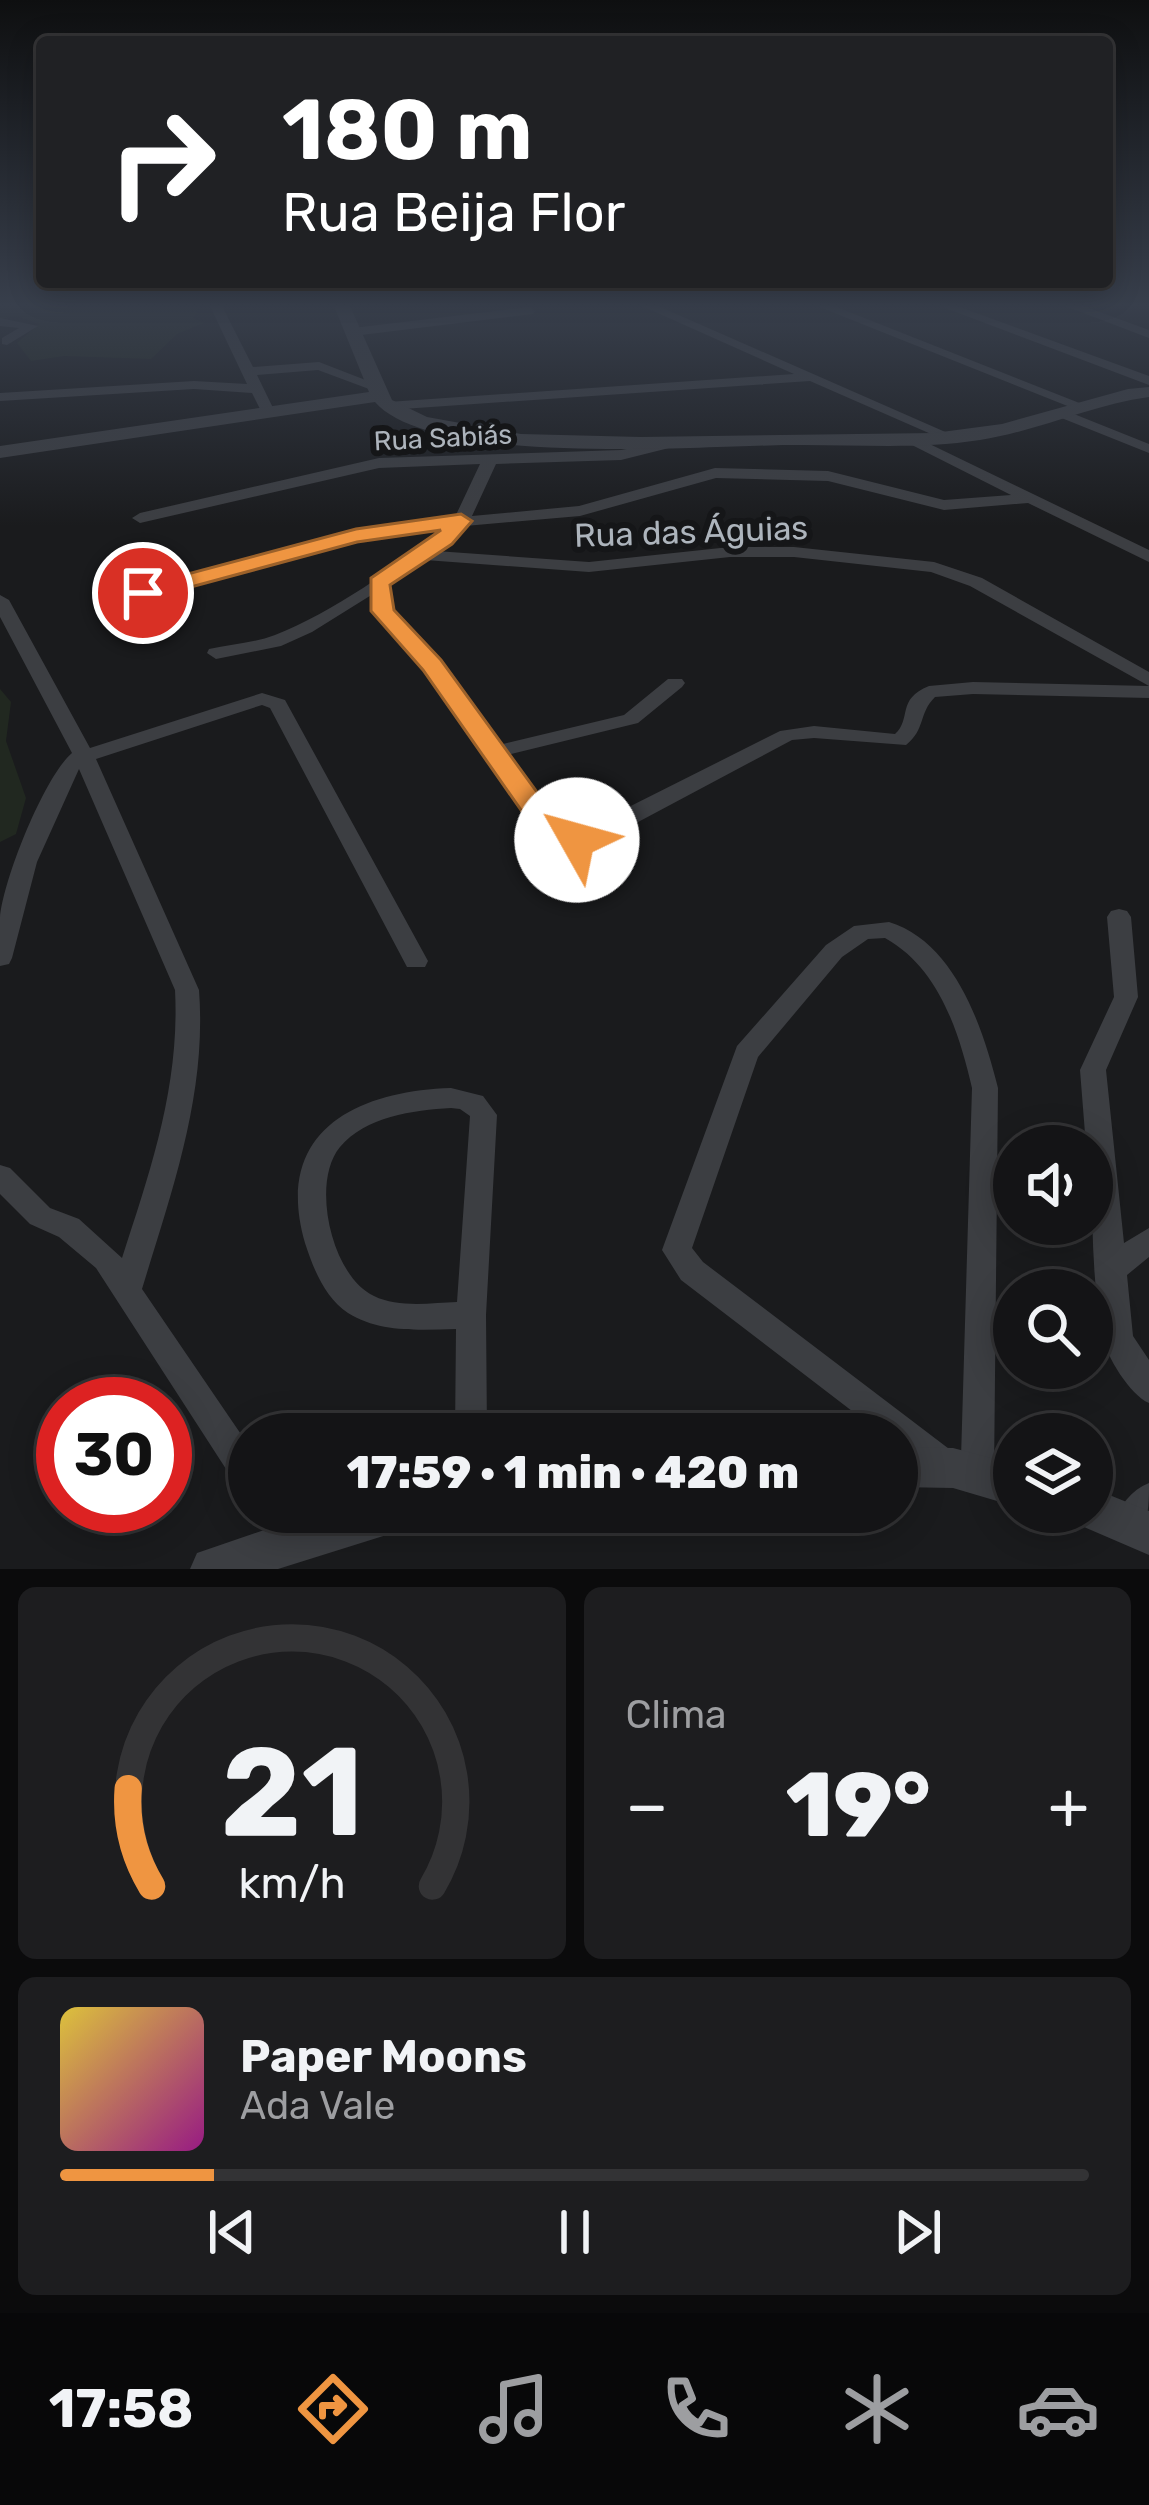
<!DOCTYPE html>
<html lang="pt">
<meta charset="utf-8">
<style>
:root{--surface:#141416;--page:#1d1d1f;--text:#f1f3f6;--muted:#9d9ea1;--line:#333335;--accent:#ef9541}
body{margin:0;font-family:Rubik,sans-serif;background:var(--page);color:var(--text);height:100vh;display:flex;flex-direction:column;font-size:45px;white-space:nowrap}
*{box-sizing:border-box;margin:0}
p{font-size:39px;color:var(--muted)}
.icon{flex:none;width:66px;height:66px;fill:none;stroke:currentColor;stroke-width:2;stroke-linecap:round;stroke-linejoin:round}
.map{position:relative;height:1569px;overflow:hidden}
.sheet{display:flex;flex-direction:column;gap:18px;padding:18px;background:#0b0b0c;flex:1}
.sheet>*{flex:none}
.hud{position:absolute;left:36px;top:36px;width:1077px;height:252px;border-radius:12px;box-shadow:0 6px 30px #0003,0 0 0 3px var(--line);background:#202124;color:#fff;overflow:hidden}
.controls{position:absolute;left:993px;top:1125px;display:grid;gap:24px}
.controls a{display:grid;place-items:center;width:120px;height:120px;border-radius:50%;background:var(--surface);box-shadow:0 6px 30px #0003,0 0 0 3px var(--line);font-size:60px}
.speed{position:absolute;left:36px;top:1377px;display:flex;gap:24px;font-size:60px;font-weight:700;text-align:center}
.speed>*{display:grid;place-content:center;width:156px;height:156px;border-radius:50%;background:var(--surface);box-shadow:0 6px 30px #0003,0 0 0 3px var(--line);line-height:1}
.speed .limit{border:18px solid #d22;background:#fff;color:#111}
.pin{position:absolute;display:grid;place-items:center;width:102px;height:102px;color:#fff;margin:-51px;border:6px solid #fff;border-radius:50%;box-shadow:0 3px 12px #0007}
.me{position:absolute;width:132px;margin:-66px;rotate:308deg;stroke-linejoin:round;filter:drop-shadow(0 0 9px #0008)}
.turn{display:flex;align-items:center;gap:42px;height:252px;padding:0 48px;font-size:54px}
.turn .icon{width:156px;height:156px;stroke-width:2.5}
.turn b{display:block;font-size:84px;line-height:102px}
.big{font-size:90px;font-weight:800;line-height:1.1}
.sheet .card{flex:1;display:flex;flex-direction:column;justify-content:center;gap:18px;min-width:0;padding:0 42px;border-radius:18px;background:var(--page)}
.sheet .dial{align-items:center;gap:0}
.dial svg{height:312px;overflow:visible;fill:none;stroke:var(--line);stroke-width:7;stroke-linecap:round;text-anchor:middle}
.dial text{fill:var(--text);stroke:none}
.song{display:flex;align-items:center;gap:36px}
.cover{width:144px;height:144px;border-radius:18px;background:linear-gradient(135deg,hsl(50 70% 55%),hsl(310 70% 35%))}
.played{height:12px;border-radius:6px;background:linear-gradient(90deg,var(--accent) 15%,var(--line) 15%)}
.keys{display:flex;justify-content:space-around;direction:ltr}
.heat{display:flex;justify-content:space-between;align-items:center;font-size:66px;direction:ltr}
.sheet .tiles{flex:1;display:grid;gap:18px;grid-template-columns:1fr 1fr}
.card:last-child{grid-column:span 2}
.trip{position:absolute;left:228px;top:1413px;width:690px;height:120px;border-radius:60px;background:var(--surface);box-shadow:0 6px 30px #0003,0 0 0 3px var(--line);font-weight:800;line-height:120px;text-align:center}
.dock{display:flex;height:192px;justify-content:space-around;align-items:center;background:#080809;color:var(--muted)}
.dock .icon{width:84px;height:84px}
.dock .selected{color:var(--accent)}
.dock b{font-size:54px;color:var(--text)}
.map>svg:first-child{display:block}
.green{fill:#212820}
.lines{fill:none;stroke-linecap:round;stroke-linejoin:round}
.minor{fill:#3c3e42;fill-rule:evenodd}
.tertiary{fill:#3c3e42;fill-rule:evenodd}
.route{fill:#ef9541;stroke:#9b612a;stroke-width:3}
.labels{text-anchor:middle;stroke-width:12;stroke-linejoin:round;paint-order:stroke}
.far-street-label{font-size:27px;fill:#adb4bc;stroke:#151618}
.street-label{font-size:33px;fill:#adb4bc;stroke:#151618}
</style>
<div class="map">
<svg width="1149" height="1569" viewBox="0 0 1149 1569">
<rect width="100%" height="100%" fill="#1a1b1d"/>
<path class="green" d="M 0,306 L 200,306 L 193,318 L 204,323 L 177,334 L 151,359 L 64,356 L 31,361 L 17,343 L 39,324 L 17,316 L 0,319 Z
M 0,689 L 11,702 L 6,741 L 26,798 L 16,834 L 0,842 Z"/>
<g class="lines">
<path class="minor" d="M 210,306 L 222,306 L 253,367 L 319,362 L 381,386 L 369,389 L 318,370 L 257,375 L 275,412 L 268,416 L 263,415 L 252,393 L 194,389 L 0,401 L 0,393 L 194,381 L 247,384 Z
M 642,306 L 658,306 L 959,438 L 947,441 L 810,381 L 388,410 L 381,406 L 388,402 L 794,374 Z
M 817,306 L 834,306 L 1087,406 L 1075,409 Z
M 940,306 L 957,306 L 1149,376 L 1149,385 Z
M 1065,306 L 1083,306 L 1149,330 L 1149,338 Z
M 529,307 L 535,311 L 533,314 L 353,336 L 347,332 L 353,328 Z
M 0,318 L 38,326 L 7,345 L 2,344 L 2,338 L 19,328 L 0,326 Z
M 1064,410 L 1149,444 L 1149,453 L 1059,417 L 1059,411 Z
M 911,435 L 1149,550 L 1149,562 L 1028,503 L 944,510 L 828,481 L 716,478 L 580,516 L 465,526 L 436,551 L 589,562 L 730,547 L 794,547 L 934,562 L 982,578 L 1149,672 L 1149,686 L 970,586 L 931,572 L 794,557 L 730,557 L 589,572 L 425,560 L 388,585 L 398,620 L 439,661 L 499,745 L 624,715 L 668,679 L 682,679 L 685,683 L 682,687 L 638,723 L 507,755 L 553,818 L 579,832 L 780,731 L 814,726 L 895,734 C 912,719 896,699 929,686 L 973,682 L 1149,686 L 1149,698 L 973,694 L 935,697 C 918,714 926,729 906,745 L 814,738 L 792,740 L 610,837 L 577,847 L 537,828 L 425,669 L 383,626 L 373,594 L 312,632 L 281,646 L 216,659 L 207,653 L 209,649 C 231,644 254,643 275,635 C 333,612 396,568 443,528 L 357,540 L 143,598 L 134,593 L 137,589 L 356,530 L 455,517 L 480,464 L 379,468 L 140,523 L 132,518 L 140,513 L 379,458 L 621,450 L 682,439 L 689,443 L 621,460 L 496,464 L 472,516 L 579,506 L 715,468 L 828,471 L 944,500 L 1011,495 L 906,442 L 906,436 Z
M 0,595 L 9,600 L 90,748 L 262,693 L 285,700 L 428,961 L 425,967 L 407,967 L 270,708 L 262,705 L 96,759 L 199,990 C 207,1095 172,1190 142,1289 L 249,1446 L 249,1491 L 237,1486 L 96,1268 L 59,1237 L 30,1224 L 0,1194 L 0,1165 L 10,1168 L 50,1208 L 79,1219 L 122,1258 C 151,1169 180,1085 175,990 L 79,769 L 37,862 L 12,958 L 9,964 L 0,966 C 0,951 0,934 0,918 C 3,880 44,777 72,753 L 0,617 Z
M 1119,909 L 1127,911 L 1131,917 L 1138,997 L 1106,1070 L 1124,1243 L 1149,1228 L 1149,1257 L 1127,1275 L 1133,1336 L 1149,1360 L 1149,1403 C 1130,1395 1106,1356 1102,1335 C 1091,1274 1092,1208 1092,1146 L 1086,1146 L 1080,1070 L 1114,997 L 1107,917 L 1111,911 Z
M 889,922 C 955,942 983,1028 998,1088 L 994,1473 L 989,1484 L 977,1489 L 965,1484 L 960,1471 L 947,1480 L 935,1475 L 897,1446 L 897,1434 L 882,1434 L 681,1280 L 662,1250 L 737,1046 L 826,945 L 854,926 ZM 885,938 C 939,968 959,1032 972,1088 L 961,1458 L 703,1262 L 692,1248 L 758,1057 L 842,957 L 868,939 Z
M 451,1088 L 483,1096 L 497,1115 L 486,1315 L 487,1434 L 455,1434 L 456,1329 C 420,1330 380,1333 348,1313 C 325,1298 313,1268 305,1243 C 273,1133 354,1091 451,1088 ZM 451,1108 L 460,1109 L 470,1116 L 457,1302 C 431,1303 398,1308 374,1296 C 332,1277 310,1183 340,1147 C 365,1117 413,1110 451,1108 Z
M 1149,1483 C 1149,1507 1149,1530 1130,1540 L 1118,1535 L 1113,1523 C 1120,1506 1131,1490 1149,1483 Z
M 256,1512 L 293,1512 L 309,1541 L 304,1553 L 292,1558 L 280,1553 Z"/>
<path class="tertiary" d="M 334,306 L 350,306 L 392,400 L 427,417 L 521,434 L 641,437 L 934,433 L 1002,424 L 1128,389 L 1149,387 L 1149,397 C 1091,405 1038,431 980,440 C 916,450 852,444 788,445 C 702,446 431,467 375,402 L 0,458 L 0,446 L 369,392 Z
M 897,1447 L 953,1448 L 1014,1464 L 1014,1506 L 953,1488 L 897,1487 Z
M 1092,1488 L 1149,1511 L 1149,1555 L 1077,1524 L 1071,1512 L 1092,1512 Z
M 317,1512 L 419,1512 L 412,1527 L 278,1569 L 190,1569 L 197,1553 Z"/>
</g>
<linearGradient id="sky" x2="0" y2="1"><stop stop-color="#0e0f10"/><stop offset="0.58" stop-color="#383f4c"/><stop offset="1" stop-color="#383f4c" stop-opacity="0"/></linearGradient>
<rect width="1149" height="526" fill="url(#sky)"/>
<path class="route" d="M 461,514 L 472,521 L 452,544 L 390,585 L 394,610 L 441,660 L 555,817 L 592,840 L 587,847 L 567,847 L 535,830 L 423,670 L 371,611 L 371,578 L 441,530 L 357,542 L 143,600 L 131,593 L 135,588 L 356,529 Z"/>
<g class="labels">
<g class="far-street-label">
<text transform="translate(443 438) rotate(-3)" y="9">Rua Sabiás</text>
</g>
<g class="street-label">
<text transform="translate(691 531) rotate(-2)" y="12">Rua das Águias</text>
</g>
</g>
</svg>
<div class="controls">
<a><svg class="icon" aria-label="sound" viewBox="0 0 24 24"><path d="M4 9h4l5-4v14l-5-4H4zM17 9q2 3 0 6"/></svg></a>
<a><svg class="icon" aria-label="search" viewBox="0 0 24 24"><circle cx="10" cy="10" r="6"/><path d="M15 15l6 6"/></svg></a>
<a><svg class="icon" aria-label="layers" viewBox="0 0 24 24"><path d="M12 4l9 5-9 5-9-5zM3 14l9 5 9-5"/></svg></a>
</div>
<div class="speed"><div class="limit">30</div></div>
<div class="pin" style="left:143px;top:593px;background:#d93025"><svg class="icon" aria-label="arrive" viewBox="0 0 24 24"><path d="M6 21V4h12l-3 4 3 4H6"/></svg></div>
<svg class="me" style="left:577px;top:840px" viewBox="-20 -20 40 40"><circle r="19" fill="#fff"/><path d="M0-13L10 11 0 6-10 11z" fill="#ef9541"/></svg>
<div class="trip">17:59 · 1 min · 420 m</div>
<div class="hud">
<div class="turn"><svg class="icon" aria-label="right" viewBox="0 0 24 24"><path d="M7 20v-9h11M14 6l5 5-5 5"/></svg><div><b>180 m</b>Rua Beija Flor</div></div>
</div>
</div>
<section class="sheet">
<div class="tiles">
<div class="card dial"><svg viewBox="0 0 100 80">
<path d="M14 69A42 42 0 1 1 86 69"/>
<path d="M14 69A42 42 0 0 1 8 44" stroke="#ef9541"/>
<text x="50" y="56" font-size="32" font-weight="700">21</text>
<text x="50" y="72" font-size="11">km/h</text>
</svg></div>
<div class="card"><p>Clima</p>
<div class="heat"><a>−</a><b class="big">19°</b><a>+</a></div>
</div>
<div class="card">
<div class="song"><i class="cover"></i><div><b>Paper Moons</b><p>Ada Vale</p></div></div>
<div class="played"></div>
<div class="keys"><svg class="icon" aria-label="previous" viewBox="0 0 24 24"><path d="M18 5L8 12l10 7zM5 5v14"/></svg><svg class="icon" aria-label="pause" viewBox="0 0 24 24"><path d="M8 5v14M16 5v14"/></svg><svg class="icon" aria-label="next" viewBox="0 0 24 24"><path d="M6 5l10 7-10 7zM19 5v14"/></svg></div>
</div>
</div>
</section>
<nav class="dock">
<b>17:58</b>
<svg class="icon selected" aria-label="directions" viewBox="0 0 24 24"><path d="M12 3l9 9-9 9-9-9zM9 14v-3h6M13 9l2 2-2 2"/></svg>
<svg class="icon" aria-label="music" viewBox="0 0 24 24"><path d="M9 18V5l10-2v13"/><circle cx="6" cy="18" r="3"/><circle cx="16" cy="16" r="3"/></svg>
<svg class="icon" aria-label="phone" viewBox="0 0 24 24"><path d="M5 4h4l2 5-3 2q2 4 5 5l2-3 5 2v4C11 20 4 13 5 4z"/></svg>
<svg class="icon" aria-label="climate" viewBox="0 0 24 24"><path d="M12 3v18M4 7l16 10M4 17L20 7"/></svg>
<svg class="icon" aria-label="car" viewBox="0 0 24 24"><path d="M5 17H2v-5l4-1 3-4h7l3 4 3 1v5h-3M9 17h6M6 11h13"/><circle cx="7" cy="17" r="2"/><circle cx="17" cy="17" r="2"/></svg>
</nav>
